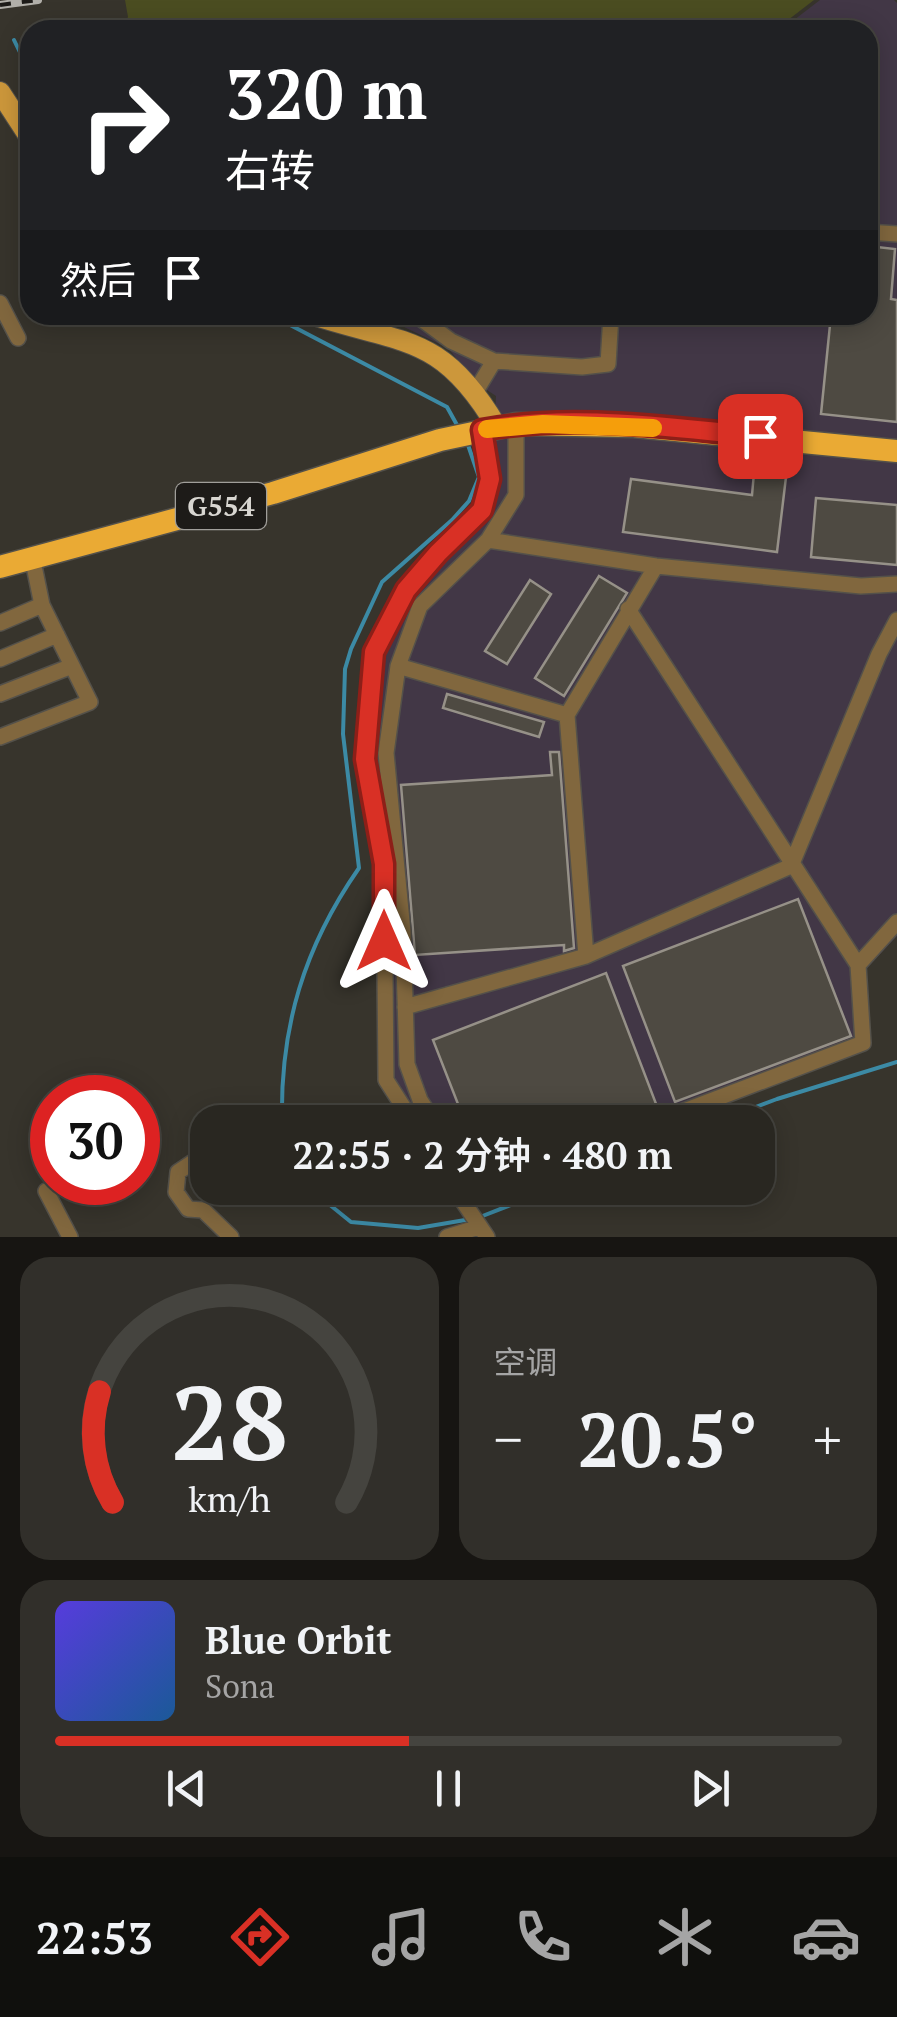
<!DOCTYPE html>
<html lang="zh">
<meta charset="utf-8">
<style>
:root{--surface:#292721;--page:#312f2a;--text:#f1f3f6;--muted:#a5a5a5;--line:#45443f;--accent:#d93025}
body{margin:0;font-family:"PT Serif","Noto Sans SC",serif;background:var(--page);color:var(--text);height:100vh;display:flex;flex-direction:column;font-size:38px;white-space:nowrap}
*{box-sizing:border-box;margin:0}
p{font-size:32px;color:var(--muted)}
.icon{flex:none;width:55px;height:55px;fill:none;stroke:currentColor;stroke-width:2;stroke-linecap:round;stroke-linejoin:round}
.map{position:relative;height:1237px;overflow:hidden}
.side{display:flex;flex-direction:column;gap:20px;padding:20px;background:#171512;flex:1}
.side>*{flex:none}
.hud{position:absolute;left:20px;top:20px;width:858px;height:305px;border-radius:30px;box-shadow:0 5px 25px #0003,0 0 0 2px var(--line);background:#202124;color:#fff;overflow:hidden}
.speed{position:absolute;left:30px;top:1075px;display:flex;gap:20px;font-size:50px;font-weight:700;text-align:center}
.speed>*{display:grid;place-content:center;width:130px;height:130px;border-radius:50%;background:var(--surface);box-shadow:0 5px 25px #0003,0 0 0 2px var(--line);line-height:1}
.speed .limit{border:15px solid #d22;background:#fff;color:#111}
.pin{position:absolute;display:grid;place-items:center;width:85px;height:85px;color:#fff;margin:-42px;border-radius:20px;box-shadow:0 5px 15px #0006}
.me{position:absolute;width:110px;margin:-55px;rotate:0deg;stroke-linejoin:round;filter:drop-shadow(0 0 8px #0008)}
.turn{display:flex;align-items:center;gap:35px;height:210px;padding:0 40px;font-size:45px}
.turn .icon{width:130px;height:130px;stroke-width:2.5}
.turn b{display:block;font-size:70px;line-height:85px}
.then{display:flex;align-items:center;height:95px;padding:0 40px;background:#0003;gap:20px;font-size:38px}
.big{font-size:75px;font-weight:600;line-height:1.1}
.side .tile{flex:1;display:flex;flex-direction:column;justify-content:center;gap:15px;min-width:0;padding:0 35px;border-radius:30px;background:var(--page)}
.side .dial{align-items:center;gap:0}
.dial svg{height:260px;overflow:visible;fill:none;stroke:var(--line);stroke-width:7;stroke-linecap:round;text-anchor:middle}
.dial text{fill:var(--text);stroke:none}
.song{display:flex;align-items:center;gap:30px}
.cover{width:120px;height:120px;border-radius:15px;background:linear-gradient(135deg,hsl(250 70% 55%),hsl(210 70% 35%))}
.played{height:10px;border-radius:5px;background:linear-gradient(90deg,var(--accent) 45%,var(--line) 45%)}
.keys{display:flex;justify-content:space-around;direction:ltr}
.heat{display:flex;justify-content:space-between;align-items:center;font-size:55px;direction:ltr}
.side .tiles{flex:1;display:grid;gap:20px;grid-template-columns:1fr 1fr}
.tile:last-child{grid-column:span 2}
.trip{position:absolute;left:190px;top:1105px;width:585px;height:100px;border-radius:30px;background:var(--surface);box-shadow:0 5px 25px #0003,0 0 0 2px var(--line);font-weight:600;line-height:100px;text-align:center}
.tabs{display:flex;height:160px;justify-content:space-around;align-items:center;background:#10100d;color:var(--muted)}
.tabs .icon{width:70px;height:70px}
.tabs .selected{color:var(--accent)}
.tabs b{font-size:45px;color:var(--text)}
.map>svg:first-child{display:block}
.industrial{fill:#423746}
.green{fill:#4b4d21}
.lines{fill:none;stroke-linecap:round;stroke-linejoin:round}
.stream{stroke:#3c8aa5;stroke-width:4}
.building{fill:#4e4a42;stroke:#969188;stroke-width:2.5}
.minor-casing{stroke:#54514a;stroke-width:18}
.major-casing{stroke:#54514a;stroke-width:22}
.highway-casing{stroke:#54514a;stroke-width:25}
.minor{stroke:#81673e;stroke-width:15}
.major{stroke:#cc973b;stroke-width:20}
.highway{stroke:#eaaa34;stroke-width:22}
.rail-casing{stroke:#b1afa9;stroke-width:8}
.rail{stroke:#1d1b18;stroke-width:4;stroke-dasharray:11;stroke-linecap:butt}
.route-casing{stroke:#8d1f18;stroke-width:25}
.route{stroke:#d93025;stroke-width:18}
.slow{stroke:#f59e0b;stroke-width:18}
.labels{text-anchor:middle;stroke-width:10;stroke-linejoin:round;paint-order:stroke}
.shield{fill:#1d1b18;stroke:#a09e9a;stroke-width:2.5}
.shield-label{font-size:28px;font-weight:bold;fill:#d8d6d1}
</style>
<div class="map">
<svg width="897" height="1237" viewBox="0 0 897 1237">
<rect width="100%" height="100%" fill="#37342c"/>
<path class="industrial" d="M 820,0 L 894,0 L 897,3 L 897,936 L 856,980 L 859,1047 L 665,1122 L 417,1122 L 389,1081 L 370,747 L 377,654 L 414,586 L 490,505 L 497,478 L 494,438 L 496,396 L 478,384 L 448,348 L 379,315 L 868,315 L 868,30 L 781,30 Z"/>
<path class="green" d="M 125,0 L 814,0 L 775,30 L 110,30 L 123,25 L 128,17 Z"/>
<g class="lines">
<path class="stream" d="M 14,40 L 30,73
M 271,315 L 447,407 L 457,425
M 282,1122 C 280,1027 304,947 359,868 L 343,734 L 345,669 L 351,649 L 382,582 L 452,520 L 469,501 L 479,477 L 467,442
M 716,1122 L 777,1099 L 897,1062
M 309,1188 L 351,1222 L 418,1228 L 471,1219
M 480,1217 L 554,1188"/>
</g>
<path class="building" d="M 868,246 L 895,249 L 891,299 L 897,300 L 897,422 L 821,414 L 831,315 L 868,315 Z
M 754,473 L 786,477 L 777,552 L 623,532 L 631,479 L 752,495 Z
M 816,498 L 897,505 L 897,565 L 811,557 Z
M 599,576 L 627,593 L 564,696 L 535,678 Z
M 530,580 L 551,594 L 507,664 L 485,651 Z
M 447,694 L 544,722 L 539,737 L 443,708 Z
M 550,752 L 559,752 L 574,948 L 564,951 L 564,945 L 415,955 L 401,785 L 552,775 Z
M 798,899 L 851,1036 L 675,1102 L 623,966 Z
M 606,973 L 658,1109 L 639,1122 L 465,1122 L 433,1040 Z"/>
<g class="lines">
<defs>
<path id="minor" d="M 868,232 L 897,234
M 0,303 L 18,338
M 416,315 L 451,341 L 494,361 L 474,394
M 494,361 L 582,367 L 608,364 L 611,315
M 488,540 L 656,566 L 861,586 L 897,584
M 628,609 L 858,965 L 897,922
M 0,623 L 42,605
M 0,659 L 57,635
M 398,666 L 567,715 L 586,956
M 0,694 L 72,666
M 567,715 L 656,566
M 0,737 L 90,702 L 42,605 L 34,566
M 405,1007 L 586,956 L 791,866 L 879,654 L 897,620
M 413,1122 L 386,1080 L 384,864 L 365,759 L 370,678 L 374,652 L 406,590 L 438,553 L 482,511 L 487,499 L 490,479 L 482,430
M 434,1122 L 420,1100 L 407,1064 L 403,932 L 386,753 L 398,666 L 420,606 L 488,540 L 516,495 L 516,424
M 655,1122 L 863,1043 L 858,965
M 208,1152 L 178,1172 L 176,1192 L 188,1209 L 203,1210 L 231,1237
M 454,1188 L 487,1237
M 478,1188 L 485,1188
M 46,1191 L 70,1237
M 447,1237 L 479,1227"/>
<path id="major" d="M 0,92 L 30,138
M 313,315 C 405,345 442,334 497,427"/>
<path id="highway" d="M 0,567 L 273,493 L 440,440 L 516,424 L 634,426 L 897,451"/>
</defs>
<use href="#minor" class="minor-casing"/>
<use href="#major" class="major-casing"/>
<use href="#highway" class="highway-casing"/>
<use href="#minor" class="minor"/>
<use href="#major" class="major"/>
<use href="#highway" class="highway"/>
<defs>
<path id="rail" d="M 0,5 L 38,0"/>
</defs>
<use href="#rail" class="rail-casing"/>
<use href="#rail" class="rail"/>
</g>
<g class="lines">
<defs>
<path id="route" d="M 384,941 L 384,864 L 365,759 L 374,652 L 406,590 L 438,553 L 482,510 L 490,479 L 482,430 C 572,413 669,428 760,436"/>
</defs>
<use href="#route" class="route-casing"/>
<use href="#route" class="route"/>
<path class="slow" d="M 487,429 L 543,424 L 653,428"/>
</g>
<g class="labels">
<rect class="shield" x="176" y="483" width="90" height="46" rx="8"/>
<g class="shield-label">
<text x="221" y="516">G554</text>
</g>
</g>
</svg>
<div class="speed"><div class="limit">30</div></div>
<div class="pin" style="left:760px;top:436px;background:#d93025"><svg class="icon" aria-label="arrive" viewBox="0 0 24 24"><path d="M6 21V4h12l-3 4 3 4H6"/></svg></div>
<svg class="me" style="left:384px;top:941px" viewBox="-20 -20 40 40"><path d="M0-17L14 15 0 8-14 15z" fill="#d93025" stroke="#fff" stroke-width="4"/></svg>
<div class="trip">22:55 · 2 分钟 · 480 m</div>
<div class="hud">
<div class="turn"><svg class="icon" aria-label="right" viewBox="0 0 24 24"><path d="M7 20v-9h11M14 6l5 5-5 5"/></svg><div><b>320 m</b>右转</div></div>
<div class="then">然后<svg class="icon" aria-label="arrive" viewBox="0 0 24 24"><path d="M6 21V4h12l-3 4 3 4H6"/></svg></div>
</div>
</div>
<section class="side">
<div class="tiles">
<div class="tile dial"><svg viewBox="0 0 100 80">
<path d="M14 69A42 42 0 1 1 86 69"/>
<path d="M14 69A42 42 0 0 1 10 35" stroke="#d93025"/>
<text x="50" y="56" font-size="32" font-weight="700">28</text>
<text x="50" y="72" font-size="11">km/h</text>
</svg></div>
<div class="tile"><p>空调</p>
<div class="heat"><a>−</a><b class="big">20.5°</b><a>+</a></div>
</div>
<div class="tile">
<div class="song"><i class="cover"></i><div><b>Blue Orbit</b><p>Sona</p></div></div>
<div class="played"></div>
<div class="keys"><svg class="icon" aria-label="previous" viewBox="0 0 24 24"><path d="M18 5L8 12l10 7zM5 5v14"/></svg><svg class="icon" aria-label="pause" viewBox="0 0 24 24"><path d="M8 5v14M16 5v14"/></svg><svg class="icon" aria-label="next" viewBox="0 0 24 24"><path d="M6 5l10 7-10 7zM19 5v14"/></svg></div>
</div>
</div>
</section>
<nav class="tabs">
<b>22:53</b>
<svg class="icon selected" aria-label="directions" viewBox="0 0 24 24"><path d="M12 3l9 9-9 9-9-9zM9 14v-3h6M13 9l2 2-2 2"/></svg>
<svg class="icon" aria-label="music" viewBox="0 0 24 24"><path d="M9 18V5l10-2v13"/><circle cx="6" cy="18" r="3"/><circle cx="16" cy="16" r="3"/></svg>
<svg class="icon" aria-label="phone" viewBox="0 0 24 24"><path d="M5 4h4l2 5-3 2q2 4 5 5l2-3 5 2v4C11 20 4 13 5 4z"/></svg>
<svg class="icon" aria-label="climate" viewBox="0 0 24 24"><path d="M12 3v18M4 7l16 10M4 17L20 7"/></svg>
<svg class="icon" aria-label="car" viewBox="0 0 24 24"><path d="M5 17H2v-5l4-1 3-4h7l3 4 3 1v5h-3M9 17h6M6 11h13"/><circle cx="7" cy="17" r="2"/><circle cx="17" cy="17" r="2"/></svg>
</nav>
